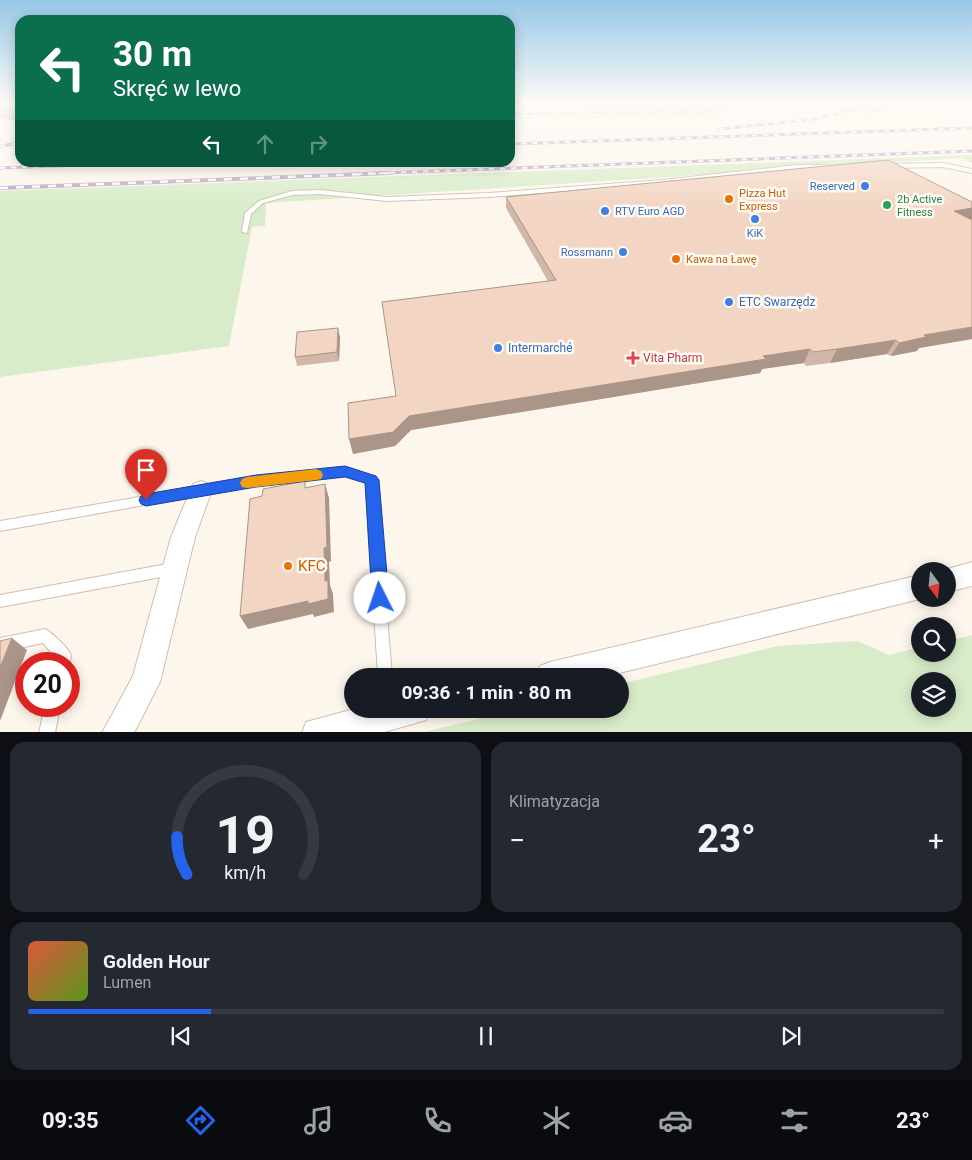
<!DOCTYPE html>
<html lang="pl">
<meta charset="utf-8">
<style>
:root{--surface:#171b24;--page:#242831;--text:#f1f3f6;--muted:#9ea1a6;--line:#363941;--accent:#2563eb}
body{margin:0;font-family:Roboto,sans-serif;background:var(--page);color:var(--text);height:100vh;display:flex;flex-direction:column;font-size:19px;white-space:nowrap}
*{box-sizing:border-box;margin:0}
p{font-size:16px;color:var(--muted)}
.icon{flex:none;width:28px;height:28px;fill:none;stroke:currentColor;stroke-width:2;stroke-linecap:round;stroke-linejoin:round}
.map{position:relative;height:732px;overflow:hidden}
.sheet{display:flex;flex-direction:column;gap:10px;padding:10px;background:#0d0f14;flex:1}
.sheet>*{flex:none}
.hud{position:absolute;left:15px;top:15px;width:500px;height:152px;border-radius:15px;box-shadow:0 2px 12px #0003;background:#0b6e4f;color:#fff;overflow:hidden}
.needle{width:32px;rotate:165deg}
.fabs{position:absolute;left:911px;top:562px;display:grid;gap:10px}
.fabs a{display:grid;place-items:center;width:45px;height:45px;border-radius:50%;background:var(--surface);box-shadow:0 2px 12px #0003;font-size:25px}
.speed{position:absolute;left:15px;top:652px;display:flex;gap:10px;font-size:25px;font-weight:700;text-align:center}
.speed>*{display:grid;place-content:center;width:65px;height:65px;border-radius:50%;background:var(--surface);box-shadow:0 2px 12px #0003;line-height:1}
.speed .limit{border:8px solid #d22;background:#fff;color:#111}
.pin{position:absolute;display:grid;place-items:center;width:42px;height:42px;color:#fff;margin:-51px -21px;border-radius:50% 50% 50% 0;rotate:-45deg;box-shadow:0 0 5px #0007}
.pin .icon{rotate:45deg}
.me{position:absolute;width:55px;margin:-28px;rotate:356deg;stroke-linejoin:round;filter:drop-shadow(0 0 4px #0008)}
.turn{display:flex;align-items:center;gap:18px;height:105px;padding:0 15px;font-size:22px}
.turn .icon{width:65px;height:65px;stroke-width:2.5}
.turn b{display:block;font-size:35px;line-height:42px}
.lanes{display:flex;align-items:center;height:48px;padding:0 15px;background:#0003;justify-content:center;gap:25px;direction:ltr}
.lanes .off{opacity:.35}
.big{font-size:38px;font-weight:700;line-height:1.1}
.sheet .card{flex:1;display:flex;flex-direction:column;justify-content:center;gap:8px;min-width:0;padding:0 18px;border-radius:15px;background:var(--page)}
.sheet .dial{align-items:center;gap:0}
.dial svg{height:130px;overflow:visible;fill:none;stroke:var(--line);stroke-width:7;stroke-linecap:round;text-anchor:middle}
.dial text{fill:var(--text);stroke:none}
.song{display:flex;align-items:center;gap:15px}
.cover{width:60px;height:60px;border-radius:8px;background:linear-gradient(135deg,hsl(10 70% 55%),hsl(90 70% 35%))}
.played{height:5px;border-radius:2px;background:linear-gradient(90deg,var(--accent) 20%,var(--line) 20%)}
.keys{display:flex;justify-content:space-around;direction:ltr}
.heat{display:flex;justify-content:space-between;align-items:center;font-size:28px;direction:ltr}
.sheet .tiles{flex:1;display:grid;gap:10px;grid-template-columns:1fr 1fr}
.card:last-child{grid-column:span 2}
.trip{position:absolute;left:344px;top:668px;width:285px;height:50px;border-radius:25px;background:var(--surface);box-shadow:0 2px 12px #0003;font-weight:700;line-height:50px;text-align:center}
.menu{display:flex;height:80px;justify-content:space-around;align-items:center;background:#090b0e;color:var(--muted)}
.menu .icon{width:35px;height:35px}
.menu .on{color:var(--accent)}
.menu b{font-size:22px;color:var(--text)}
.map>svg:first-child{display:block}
.green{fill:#d8ecc9;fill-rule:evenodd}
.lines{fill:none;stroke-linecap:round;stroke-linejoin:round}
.service-casing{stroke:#d1beb0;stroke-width:2}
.minor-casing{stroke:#d1beb0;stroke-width:2}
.service{fill:#fff;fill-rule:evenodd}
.minor{fill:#fff;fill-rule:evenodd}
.rail-far1-casing{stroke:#b9a8c9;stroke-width:3}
.rail-casing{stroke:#b9a8c9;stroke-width:4}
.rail-far1{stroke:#fffaf3;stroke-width:2;stroke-dasharray:5.5;stroke-linecap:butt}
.rail{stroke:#fffaf3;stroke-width:2.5;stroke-dasharray:8;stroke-linecap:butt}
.wall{fill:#d1b7a8}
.shaded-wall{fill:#aa9588}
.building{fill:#f3d5c3;stroke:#aa9588}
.route{fill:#2563eb;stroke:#184099}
.slow{fill:#f59e0b}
.shop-dot{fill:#3f7fe0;stroke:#fffaf3;stroke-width:2}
.food-dot{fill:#e8710a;stroke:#fffaf3;stroke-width:2}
.leisure-dot{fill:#2e9e5b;stroke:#fffaf3;stroke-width:2}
.health-dot{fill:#e0444e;stroke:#fffaf3;stroke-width:2}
.labels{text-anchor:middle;stroke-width:5;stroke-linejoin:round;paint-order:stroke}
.far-shop-label{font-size:11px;fill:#366cbe;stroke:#fffaf3;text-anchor:end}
.far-food-label{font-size:11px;fill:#c56008;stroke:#fffaf3;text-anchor:start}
.far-leisure-label{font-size:11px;fill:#27864d;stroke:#fffaf3;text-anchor:start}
.shop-label{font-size:12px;fill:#366cbe;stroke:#fffaf3;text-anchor:start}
.health-label{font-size:12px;fill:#be3a42;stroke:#fffaf3;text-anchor:start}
.near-food-label{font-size:15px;fill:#c56008;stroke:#fffaf3;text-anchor:start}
</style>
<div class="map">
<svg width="972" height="733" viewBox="0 0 972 733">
<rect width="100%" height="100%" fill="#fdf6ec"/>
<path class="green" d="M 972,155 L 972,163 L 961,158 L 266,203 L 265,226 L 252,227 L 229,346 L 0,377 L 0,191 Z
M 972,635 L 972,732 L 424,732 L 521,709 L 620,709 L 620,684 L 778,646 L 857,641 L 889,655 L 920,647 L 920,654 L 948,654 L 948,641 ZM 948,681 L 948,709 L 920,709 L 920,681 Z"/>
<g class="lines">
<defs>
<path id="service" d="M 732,105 L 737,105 L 742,110 L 724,114 L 510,117 L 510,115 L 724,112 L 737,109 Z
M 943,163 L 972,169 L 972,173 L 943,167 L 888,168 L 885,166 L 888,164 Z
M 797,165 L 825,165 L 828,167 L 825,169 L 797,169 L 662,184 L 489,197 L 387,201 L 320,194 L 292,195 L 263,203 L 251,214 L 247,233 L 242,232 L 245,213 L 259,201 L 292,191 L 320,190 L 387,197 L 489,193 L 662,180 Z
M 345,468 L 375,477 L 376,480 L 392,676 L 378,676 L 366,483 L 345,476 L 256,485 L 0,531 L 0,521 L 256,477 Z
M 172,563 L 176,565 L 178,569 L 176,573 L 172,575 L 0,607 L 0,595 Z
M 45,629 C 51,632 71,650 71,656 C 71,657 69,664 69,665 L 55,664 L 56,658 L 43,643 L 0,652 L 0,638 Z
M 45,706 L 60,706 L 55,733 L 39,733 Z"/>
<path id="minor" d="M 201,481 L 209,484 L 212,490 L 195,537 L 160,682 L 134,733 L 102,733 L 133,676 L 171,537 L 193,484 Z
M 972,562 L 972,586 L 948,592 L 948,571 L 940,571 Z
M 920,575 L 920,599 L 607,676 L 536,676 L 540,666 L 550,662 Z
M 354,709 L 430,709 L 426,720 L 381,733 L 302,733 L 306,722 Z"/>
</defs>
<use href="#service" class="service-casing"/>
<use href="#minor" class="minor-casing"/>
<use href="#service" class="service"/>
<use href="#minor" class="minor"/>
<defs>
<path id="rail-far1" d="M 510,113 L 709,111
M 866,113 L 891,105
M 719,129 L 816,119 L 872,105
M 510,144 L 972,128
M 0,146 L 20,143
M 0,168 L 162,162
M 357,174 L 972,151"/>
<path id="rail" d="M 0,188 L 390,173"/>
</defs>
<use href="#rail-far1" class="rail-far1-casing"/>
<use href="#rail" class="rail-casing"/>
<use href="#rail-far1" class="rail-far1"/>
<use href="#rail" class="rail"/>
</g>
<path class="wall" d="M 0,105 L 20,105 L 20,121 L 0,119 Z
M 582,105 L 731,105 L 730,108 L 585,110 Z
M 921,105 L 972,105 L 972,107 L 927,108 Z
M 506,197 L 972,202 L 972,219 L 971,219 L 972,220 L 972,339 L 919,348 L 917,351 L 891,356 L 887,354 L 830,363 L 806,366 L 804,363 L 762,369 L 760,373 L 411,430 L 395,446 L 353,454 L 396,396 L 548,281 L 506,208 Z
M 340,337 L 339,361 L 297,366 L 295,357 Z"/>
<path class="shaded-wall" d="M 972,208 L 972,219 L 947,222 L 954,211 Z
M 972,327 L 972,339 L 919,348 L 917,351 L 891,356 L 899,343 L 924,335 Z
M 338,328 L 340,337 L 339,361 L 337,352 Z
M 896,340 L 887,354 L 830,363 L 837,349 Z
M 810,349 L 804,363 L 762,369 L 760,373 L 411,430 L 395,446 L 353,454 L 349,439 L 409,416 L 763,356 Z
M 325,484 L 329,498 L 331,561 L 329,562 L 330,585 L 333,594 L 334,612 L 314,617 L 313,614 L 248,629 L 240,616 L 325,581 L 324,548 Z
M 12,638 L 27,650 L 0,721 L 0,667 Z"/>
<path class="building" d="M 0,105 L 20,105 L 20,112 L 0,110 Z
M 888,160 L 972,202 L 972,208 L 954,211 L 972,220 L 972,327 L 924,335 L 926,337 L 899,343 L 896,340 L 837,349 L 813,352 L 810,349 L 763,356 L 766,359 L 409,416 L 393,432 L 349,439 L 348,403 L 396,396 L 382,302 L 556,280 L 506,197 Z
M 338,328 L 337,352 L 295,357 L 297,332 Z
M 305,481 L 305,488 L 325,484 L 327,547 L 324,548 L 325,581 L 328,581 L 328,599 L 308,604 L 308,601 L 240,616 L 250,499 L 262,496 L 263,489 Z
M 12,638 L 0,667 L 0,641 Z"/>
<linearGradient id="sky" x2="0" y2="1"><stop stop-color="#97c7e8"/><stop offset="0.5" stop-color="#fefbf6"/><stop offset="1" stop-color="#fefbf6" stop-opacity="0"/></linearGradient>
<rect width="972" height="208" fill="url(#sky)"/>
<path class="route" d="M 345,466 L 376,476 L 379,480 L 389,598 L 386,604 L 380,606 L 374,604 L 372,598 L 365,483 L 345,477 L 256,487 L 146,506 L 141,504 L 139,500 L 141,496 L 146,494 L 256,475 Z"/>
<path class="slow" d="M 316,469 L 321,471 L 323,475 L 321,479 L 316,480 L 247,488 L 242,487 L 240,483 L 242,479 L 247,477 Z"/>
<g class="shop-dot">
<circle cx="865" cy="186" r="5"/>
<circle cx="605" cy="211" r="5"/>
<circle cx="755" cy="219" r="5"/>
<circle cx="623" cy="252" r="5"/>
<circle cx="729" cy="302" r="5"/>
<circle cx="498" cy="348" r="5"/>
</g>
<g class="food-dot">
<circle cx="729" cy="199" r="5"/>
<circle cx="676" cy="259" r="5"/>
<circle cx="288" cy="566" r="5"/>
</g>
<circle class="leisure-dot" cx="887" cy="205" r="5"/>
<path class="health-dot" d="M630.5 350.5h5v5h5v5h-5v5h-5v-5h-5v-5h5z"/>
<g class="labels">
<g class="far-shop-label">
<text x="855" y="190">Reserved</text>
<text x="615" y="215" text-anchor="start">RTV Euro AGD</text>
<text x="755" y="237" text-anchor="middle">KiK</text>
<text x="613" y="256">Rossmann</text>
</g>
<g class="far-food-label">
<text x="739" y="197">Pizza Hut<tspan x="739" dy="13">Express</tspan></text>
<text x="686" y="263">Kawa na Ławę</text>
</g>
<g class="far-leisure-label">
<text x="897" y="203">2b Active<tspan x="897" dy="13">Fitness</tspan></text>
</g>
<g class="shop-label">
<text x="739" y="306">ETC Swarzędz</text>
<text x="508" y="352">Intermarché</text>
</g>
<g class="health-label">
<text x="643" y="362">Vita Pharm</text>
</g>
<g class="near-food-label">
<text x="298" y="571">KFC</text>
</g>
</g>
</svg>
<div class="fabs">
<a><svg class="needle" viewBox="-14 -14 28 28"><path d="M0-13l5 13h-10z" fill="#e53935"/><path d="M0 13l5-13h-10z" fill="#9ea1a6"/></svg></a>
<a><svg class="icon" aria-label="search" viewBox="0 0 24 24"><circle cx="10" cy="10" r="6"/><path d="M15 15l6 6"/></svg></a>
<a><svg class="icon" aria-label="layers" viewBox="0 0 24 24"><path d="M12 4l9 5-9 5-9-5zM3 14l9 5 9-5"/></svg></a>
</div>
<div class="speed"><div class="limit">20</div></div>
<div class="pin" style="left:146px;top:500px;background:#d93025"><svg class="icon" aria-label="arrive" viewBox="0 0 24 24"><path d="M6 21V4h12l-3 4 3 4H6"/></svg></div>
<svg class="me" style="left:380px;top:598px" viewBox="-20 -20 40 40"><circle r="19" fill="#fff"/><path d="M0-13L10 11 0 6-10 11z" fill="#2563eb"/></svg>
<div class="trip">09:36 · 1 min · 80 m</div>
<div class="hud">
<div class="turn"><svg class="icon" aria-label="left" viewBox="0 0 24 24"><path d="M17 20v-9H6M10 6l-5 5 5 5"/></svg><div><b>30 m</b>Skręć w lewo</div></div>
<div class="lanes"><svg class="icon" aria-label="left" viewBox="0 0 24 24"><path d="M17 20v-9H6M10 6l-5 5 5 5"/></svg><svg class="icon off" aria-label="ahead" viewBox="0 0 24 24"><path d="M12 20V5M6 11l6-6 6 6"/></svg><svg class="icon off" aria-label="right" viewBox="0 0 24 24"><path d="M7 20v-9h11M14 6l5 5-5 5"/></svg></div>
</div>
</div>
<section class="sheet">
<div class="tiles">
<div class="card dial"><svg viewBox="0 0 100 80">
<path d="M14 69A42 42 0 1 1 86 69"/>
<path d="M14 69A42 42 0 0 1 8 46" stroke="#2563eb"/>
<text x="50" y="56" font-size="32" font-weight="700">19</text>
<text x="50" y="72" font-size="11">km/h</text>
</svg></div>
<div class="card"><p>Klimatyzacja</p>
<div class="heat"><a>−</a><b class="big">23°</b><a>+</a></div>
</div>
<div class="card">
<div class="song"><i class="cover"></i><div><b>Golden Hour</b><p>Lumen</p></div></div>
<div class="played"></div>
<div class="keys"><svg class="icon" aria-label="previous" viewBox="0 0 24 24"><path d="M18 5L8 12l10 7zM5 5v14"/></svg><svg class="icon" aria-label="pause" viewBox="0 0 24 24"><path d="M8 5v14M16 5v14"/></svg><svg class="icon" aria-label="next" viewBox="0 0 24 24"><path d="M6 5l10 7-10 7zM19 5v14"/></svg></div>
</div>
</div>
</section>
<nav class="menu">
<b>09:35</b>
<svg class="icon on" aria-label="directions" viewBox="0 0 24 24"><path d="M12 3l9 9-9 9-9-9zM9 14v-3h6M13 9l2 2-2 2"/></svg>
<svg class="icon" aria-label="music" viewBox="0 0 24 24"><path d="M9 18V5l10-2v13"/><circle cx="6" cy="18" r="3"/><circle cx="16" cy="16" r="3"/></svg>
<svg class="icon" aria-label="phone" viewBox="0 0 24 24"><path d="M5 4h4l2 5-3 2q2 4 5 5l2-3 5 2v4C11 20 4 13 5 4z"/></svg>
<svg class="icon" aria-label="climate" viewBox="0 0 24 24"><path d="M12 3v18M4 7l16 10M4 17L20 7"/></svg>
<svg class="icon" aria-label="car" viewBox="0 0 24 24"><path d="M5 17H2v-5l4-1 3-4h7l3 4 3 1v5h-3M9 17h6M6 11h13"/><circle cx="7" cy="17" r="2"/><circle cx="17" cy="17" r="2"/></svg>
<svg class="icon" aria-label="filters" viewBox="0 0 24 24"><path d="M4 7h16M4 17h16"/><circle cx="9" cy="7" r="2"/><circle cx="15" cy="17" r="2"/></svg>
<b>23°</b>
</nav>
